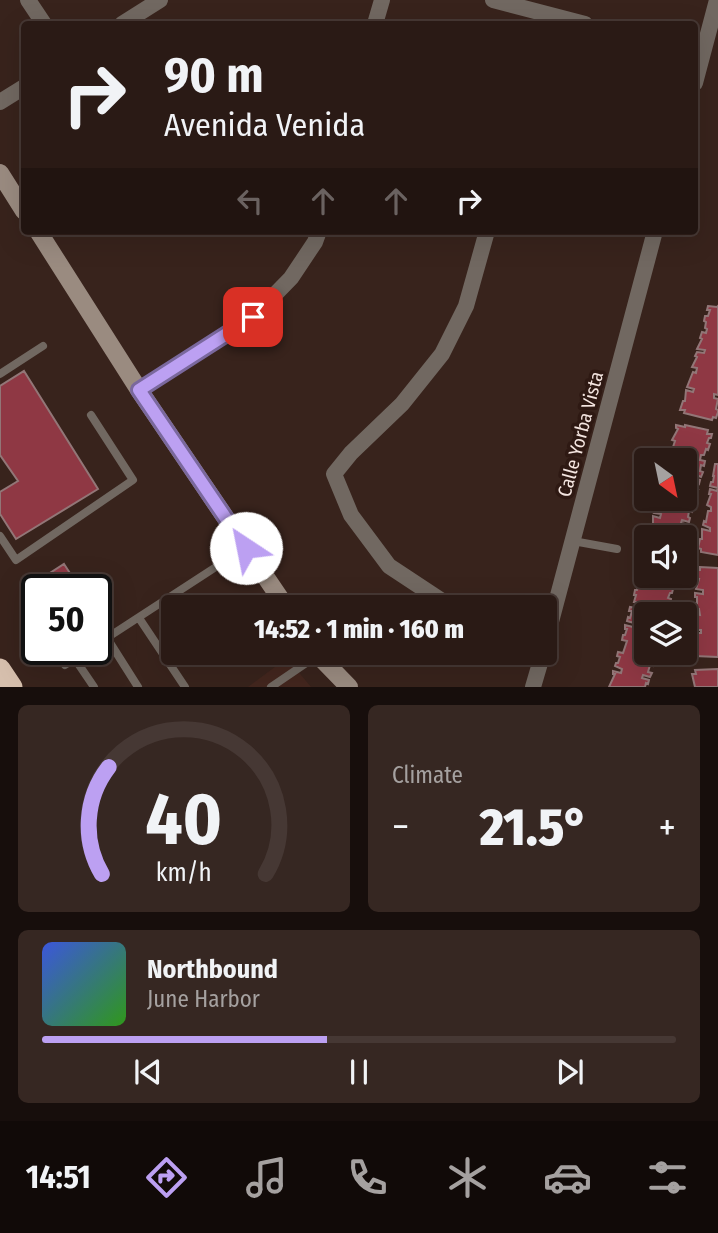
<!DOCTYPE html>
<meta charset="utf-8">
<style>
:root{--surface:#2a1a15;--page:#362722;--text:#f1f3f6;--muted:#a5a1a0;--line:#463834;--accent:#bca0f2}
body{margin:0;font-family:"Fira Sans Condensed",sans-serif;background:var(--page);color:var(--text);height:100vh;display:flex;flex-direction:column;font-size:26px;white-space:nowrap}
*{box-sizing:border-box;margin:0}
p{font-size:23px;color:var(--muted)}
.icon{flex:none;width:38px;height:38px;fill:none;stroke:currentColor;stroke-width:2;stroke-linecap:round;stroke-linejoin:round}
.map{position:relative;height:687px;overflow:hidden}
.sheet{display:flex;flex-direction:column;gap:18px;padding:18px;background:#170e0c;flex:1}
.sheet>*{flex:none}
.hud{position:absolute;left:21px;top:21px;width:677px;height:214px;border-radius:7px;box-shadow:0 7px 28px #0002,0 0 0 2px var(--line);background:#2a1a15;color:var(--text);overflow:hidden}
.needle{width:46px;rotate:147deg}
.tools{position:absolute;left:634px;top:448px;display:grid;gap:14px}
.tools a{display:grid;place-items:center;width:63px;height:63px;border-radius:7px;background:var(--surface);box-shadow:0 7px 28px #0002,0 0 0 2px var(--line);font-size:35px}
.speed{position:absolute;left:21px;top:574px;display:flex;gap:14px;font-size:35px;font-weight:700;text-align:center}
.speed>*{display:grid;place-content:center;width:91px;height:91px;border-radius:50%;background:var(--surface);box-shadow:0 7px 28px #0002,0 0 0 2px var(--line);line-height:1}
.speed .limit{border:4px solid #111;border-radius:10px;background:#fff;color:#111}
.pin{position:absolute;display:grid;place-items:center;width:60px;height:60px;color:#fff;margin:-30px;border-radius:14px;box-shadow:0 4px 10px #0006}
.me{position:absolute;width:77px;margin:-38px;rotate:326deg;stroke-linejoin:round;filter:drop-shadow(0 0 5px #0008)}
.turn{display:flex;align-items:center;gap:24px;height:147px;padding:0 28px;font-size:32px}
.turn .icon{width:91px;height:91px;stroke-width:2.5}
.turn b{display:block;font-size:49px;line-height:60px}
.lanes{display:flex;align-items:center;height:66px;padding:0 28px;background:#0003;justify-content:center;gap:35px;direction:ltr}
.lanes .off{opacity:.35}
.big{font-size:52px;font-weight:800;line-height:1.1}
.sheet .widget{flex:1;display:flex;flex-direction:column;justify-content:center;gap:10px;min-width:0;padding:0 24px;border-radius:10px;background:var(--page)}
.sheet .dial{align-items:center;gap:0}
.dial svg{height:182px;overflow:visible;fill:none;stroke:var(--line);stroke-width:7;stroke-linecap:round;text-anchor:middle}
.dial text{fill:var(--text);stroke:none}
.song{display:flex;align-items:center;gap:21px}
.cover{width:84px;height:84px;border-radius:10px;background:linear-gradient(135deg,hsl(230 70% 55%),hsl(110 70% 35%))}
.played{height:7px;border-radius:4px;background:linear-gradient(90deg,var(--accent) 45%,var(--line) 45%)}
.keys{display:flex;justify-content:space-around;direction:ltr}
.heat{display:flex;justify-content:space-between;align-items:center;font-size:38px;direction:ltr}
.sheet .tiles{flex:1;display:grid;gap:18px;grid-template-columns:1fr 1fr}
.widget:last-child{grid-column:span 2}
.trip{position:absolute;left:161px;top:595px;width:396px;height:70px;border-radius:7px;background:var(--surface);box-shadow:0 7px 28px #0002,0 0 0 2px var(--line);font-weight:800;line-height:70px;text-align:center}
.tabs{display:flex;height:112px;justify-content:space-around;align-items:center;background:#110a08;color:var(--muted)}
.tabs .icon{width:49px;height:49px}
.tabs .on{color:var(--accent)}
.tabs b{font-size:32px;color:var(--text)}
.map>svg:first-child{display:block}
.built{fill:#43261e}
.building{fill:#8f3844;stroke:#927677;stroke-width:2}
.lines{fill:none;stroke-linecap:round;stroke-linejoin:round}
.lane{stroke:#716861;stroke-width:8}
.street{stroke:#716861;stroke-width:16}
.secondary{stroke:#9a8b80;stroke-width:18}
.highway{stroke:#d6bfad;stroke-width:21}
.route-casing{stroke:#7a689d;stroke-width:18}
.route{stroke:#bca0f2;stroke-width:12}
.labels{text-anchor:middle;stroke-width:7;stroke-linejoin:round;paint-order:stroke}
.street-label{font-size:19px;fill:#f4e5e0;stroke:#2e1913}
</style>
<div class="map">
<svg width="718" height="687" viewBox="0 0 718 687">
<rect width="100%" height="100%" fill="#38231c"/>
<path class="built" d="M 287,658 L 311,687 L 248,687 Z"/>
<path class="building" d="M 708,306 L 717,307 L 718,306 L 718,395 L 714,394 L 714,398 L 718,399 L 716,409 L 718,410 L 718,412 L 716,418 L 713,417 L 712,420 L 684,413 L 685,410 L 680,410 L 683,401 L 685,401 L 686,390 L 693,392 L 694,389 L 687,387 L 693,372 L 696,373 L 697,368 L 692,367 L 697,357 L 695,356 L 697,352 L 704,353 L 705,350 L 697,349 L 702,339 L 700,338 L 702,332 L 706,333 L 707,329 L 705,328 L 706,322 L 704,321 L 705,316 L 708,316 L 710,310 L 707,310 Z
M 24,371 L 98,489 L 16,539 L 0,514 L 0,492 L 18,481 L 0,455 L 0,386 Z
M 676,425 L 685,427 L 685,425 L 708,430 L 707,434 L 712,434 L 711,438 L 709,438 L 707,443 L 710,444 L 708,450 L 706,449 L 704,455 L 701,455 L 700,460 L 705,461 L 704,466 L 701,465 L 700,471 L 703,472 L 701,477 L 694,474 L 693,478 L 700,480 L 699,484 L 697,483 L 695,490 L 698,490 L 696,495 L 691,494 L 688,505 L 694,506 L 692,512 L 689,511 L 688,517 L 690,518 L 689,522 L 682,520 L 681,523 L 689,525 L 687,529 L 685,529 L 683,535 L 686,536 L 684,541 L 684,537 L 650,537 L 651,535 L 648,534 L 650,526 L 653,527 L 653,516 L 660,518 L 661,514 L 654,513 L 659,502 L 657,502 L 657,499 L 684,499 L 684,460 L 670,460 L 671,457 L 669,456 L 670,452 L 674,453 L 676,448 L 673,447 L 675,441 L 672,440 L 678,429 L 676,428 Z
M 715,464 L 718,464 L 718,555 L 701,552 L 701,549 L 698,548 L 700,539 L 702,539 L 702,529 L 710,531 L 710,528 L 703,525 L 704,521 L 706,522 L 708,511 L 711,511 L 711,507 L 707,505 L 711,494 L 709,494 L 710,489 L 717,491 L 718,488 L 710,486 L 711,482 L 713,482 L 714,476 L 713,476 Z
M 64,564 L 81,590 L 37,590 L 37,613 L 22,591 Z
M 700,567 L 718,568 L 718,657 L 695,656 L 695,653 L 692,653 L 692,644 L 695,644 L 695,637 L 693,637 L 693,633 L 701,633 L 701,630 L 693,630 L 693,626 L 696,626 L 696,614 L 700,615 L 699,609 L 694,609 L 695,603 L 697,603 L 697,597 L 695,597 L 695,593 L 703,594 L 703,590 L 696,589 L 699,579 L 696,579 L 696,570 L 700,570 Z
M 646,579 L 666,584 L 665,587 L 673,589 L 672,593 L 670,593 L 668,598 L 671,599 L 670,604 L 667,604 L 665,610 L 663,609 L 661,614 L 646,614 L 646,653 L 651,653 L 649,659 L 655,661 L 653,666 L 650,665 L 648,672 L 652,673 L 650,677 L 643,675 L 642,678 L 649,680 L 648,684 L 646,683 L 645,687 L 609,687 L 615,674 L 613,674 L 613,671 L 621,673 L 622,669 L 615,666 L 616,663 L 618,663 L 620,657 L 617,656 L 618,652 L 623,653 L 627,641 L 622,640 L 623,635 L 625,635 L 627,629 L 625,629 L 625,625 L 633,627 L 634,623 L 627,621 L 628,617 L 630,618 L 632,611 L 629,611 L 630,607 L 636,608 L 637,602 L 634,602 L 636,595 L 634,595 L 635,590 L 637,590 L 639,583 L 637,583 L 638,580 L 645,582 Z
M 718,669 L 718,687 L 695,687 L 692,674 L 696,674 L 695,670 Z"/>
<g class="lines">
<path class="lane" d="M 0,374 L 43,346
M 0,536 L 16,560 L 133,480 L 91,415
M 573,541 L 617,549
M 139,618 L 185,687
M 107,638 L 138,687
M 96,645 L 245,548
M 75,659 L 94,687
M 65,665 L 90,649
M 271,687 L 318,655"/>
<path class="street" d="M 28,0 L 44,24
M 493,0 L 585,24
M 122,24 L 160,0
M 375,24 L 382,0
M 695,83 L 717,0
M 0,102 L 24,87
M 139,390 L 253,317 L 291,278 L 315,242 L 319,231
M 460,607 L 442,601 L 389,566 L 351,515 L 334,474 L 351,453 L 402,404 L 442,354 L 466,306 L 487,231
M 544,648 L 655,231
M 533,687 L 543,653"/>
<path class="secondary" d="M 0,173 L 24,211
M 38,231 L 139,390 L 286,607
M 316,653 L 349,687"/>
<path class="highway" d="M 0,669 L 12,687"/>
</g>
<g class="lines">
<defs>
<path id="route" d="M 246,548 L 139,390 L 253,317"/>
</defs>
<use href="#route" class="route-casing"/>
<use href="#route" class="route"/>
</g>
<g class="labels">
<g class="street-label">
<text transform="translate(580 434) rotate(-75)" y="7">Calle Yorba Vista</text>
</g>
</g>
</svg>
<div class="tools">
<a><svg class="needle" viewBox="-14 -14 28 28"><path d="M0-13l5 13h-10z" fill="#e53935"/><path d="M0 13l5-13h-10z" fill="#a5a1a0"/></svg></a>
<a><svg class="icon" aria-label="sound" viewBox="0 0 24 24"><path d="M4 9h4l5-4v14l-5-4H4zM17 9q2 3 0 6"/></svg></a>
<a><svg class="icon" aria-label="layers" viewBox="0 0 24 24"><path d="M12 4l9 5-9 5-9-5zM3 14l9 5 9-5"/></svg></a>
</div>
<div class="speed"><div class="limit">50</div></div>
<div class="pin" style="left:253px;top:317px;background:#d93025"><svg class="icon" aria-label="arrive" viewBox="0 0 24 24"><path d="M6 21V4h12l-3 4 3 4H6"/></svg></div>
<svg class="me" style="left:246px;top:548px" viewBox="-20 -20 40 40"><circle r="19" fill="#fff"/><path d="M0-13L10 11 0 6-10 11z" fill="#bca0f2"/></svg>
<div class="trip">14:52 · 1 min · 160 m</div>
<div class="hud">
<div class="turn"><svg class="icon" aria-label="right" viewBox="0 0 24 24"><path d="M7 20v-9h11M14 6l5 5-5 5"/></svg><div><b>90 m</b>Avenida Venida</div></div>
<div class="lanes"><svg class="icon off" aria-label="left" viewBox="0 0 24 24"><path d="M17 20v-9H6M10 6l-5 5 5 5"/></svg><svg class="icon off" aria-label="ahead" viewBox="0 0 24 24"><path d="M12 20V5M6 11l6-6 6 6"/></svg><svg class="icon off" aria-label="ahead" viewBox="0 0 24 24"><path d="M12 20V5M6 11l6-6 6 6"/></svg><svg class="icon" aria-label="right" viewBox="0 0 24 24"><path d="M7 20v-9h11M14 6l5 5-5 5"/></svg></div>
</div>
</div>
<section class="sheet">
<div class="tiles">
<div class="widget dial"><svg viewBox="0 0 100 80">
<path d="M14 69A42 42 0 1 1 86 69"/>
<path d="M14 69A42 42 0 0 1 17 22" stroke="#bca0f2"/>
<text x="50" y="56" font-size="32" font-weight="700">40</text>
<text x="50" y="72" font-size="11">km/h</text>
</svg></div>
<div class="widget"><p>Climate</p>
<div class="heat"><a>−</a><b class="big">21.5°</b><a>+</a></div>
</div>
<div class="widget">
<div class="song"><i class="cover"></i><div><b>Northbound</b><p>June Harbor</p></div></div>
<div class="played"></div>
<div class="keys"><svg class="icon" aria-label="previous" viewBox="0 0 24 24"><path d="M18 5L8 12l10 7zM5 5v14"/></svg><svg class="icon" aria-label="pause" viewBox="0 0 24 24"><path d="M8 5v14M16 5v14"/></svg><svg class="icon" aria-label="next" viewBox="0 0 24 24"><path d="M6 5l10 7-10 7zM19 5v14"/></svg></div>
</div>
</div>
</section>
<nav class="tabs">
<b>14:51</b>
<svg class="icon on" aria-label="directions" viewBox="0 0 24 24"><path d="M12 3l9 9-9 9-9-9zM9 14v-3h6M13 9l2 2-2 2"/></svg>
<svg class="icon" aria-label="music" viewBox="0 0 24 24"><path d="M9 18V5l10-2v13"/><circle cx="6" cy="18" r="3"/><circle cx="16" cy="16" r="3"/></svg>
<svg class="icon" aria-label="phone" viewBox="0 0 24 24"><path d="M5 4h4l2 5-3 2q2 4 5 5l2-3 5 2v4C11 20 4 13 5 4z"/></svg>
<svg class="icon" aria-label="climate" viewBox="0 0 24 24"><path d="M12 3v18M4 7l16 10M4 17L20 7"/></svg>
<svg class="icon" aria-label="car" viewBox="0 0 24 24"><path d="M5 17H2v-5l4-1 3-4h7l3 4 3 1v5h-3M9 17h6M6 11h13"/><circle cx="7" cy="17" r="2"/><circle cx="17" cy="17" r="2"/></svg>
<svg class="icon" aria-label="filters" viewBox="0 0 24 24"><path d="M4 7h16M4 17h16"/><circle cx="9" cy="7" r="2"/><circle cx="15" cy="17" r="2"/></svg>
</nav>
